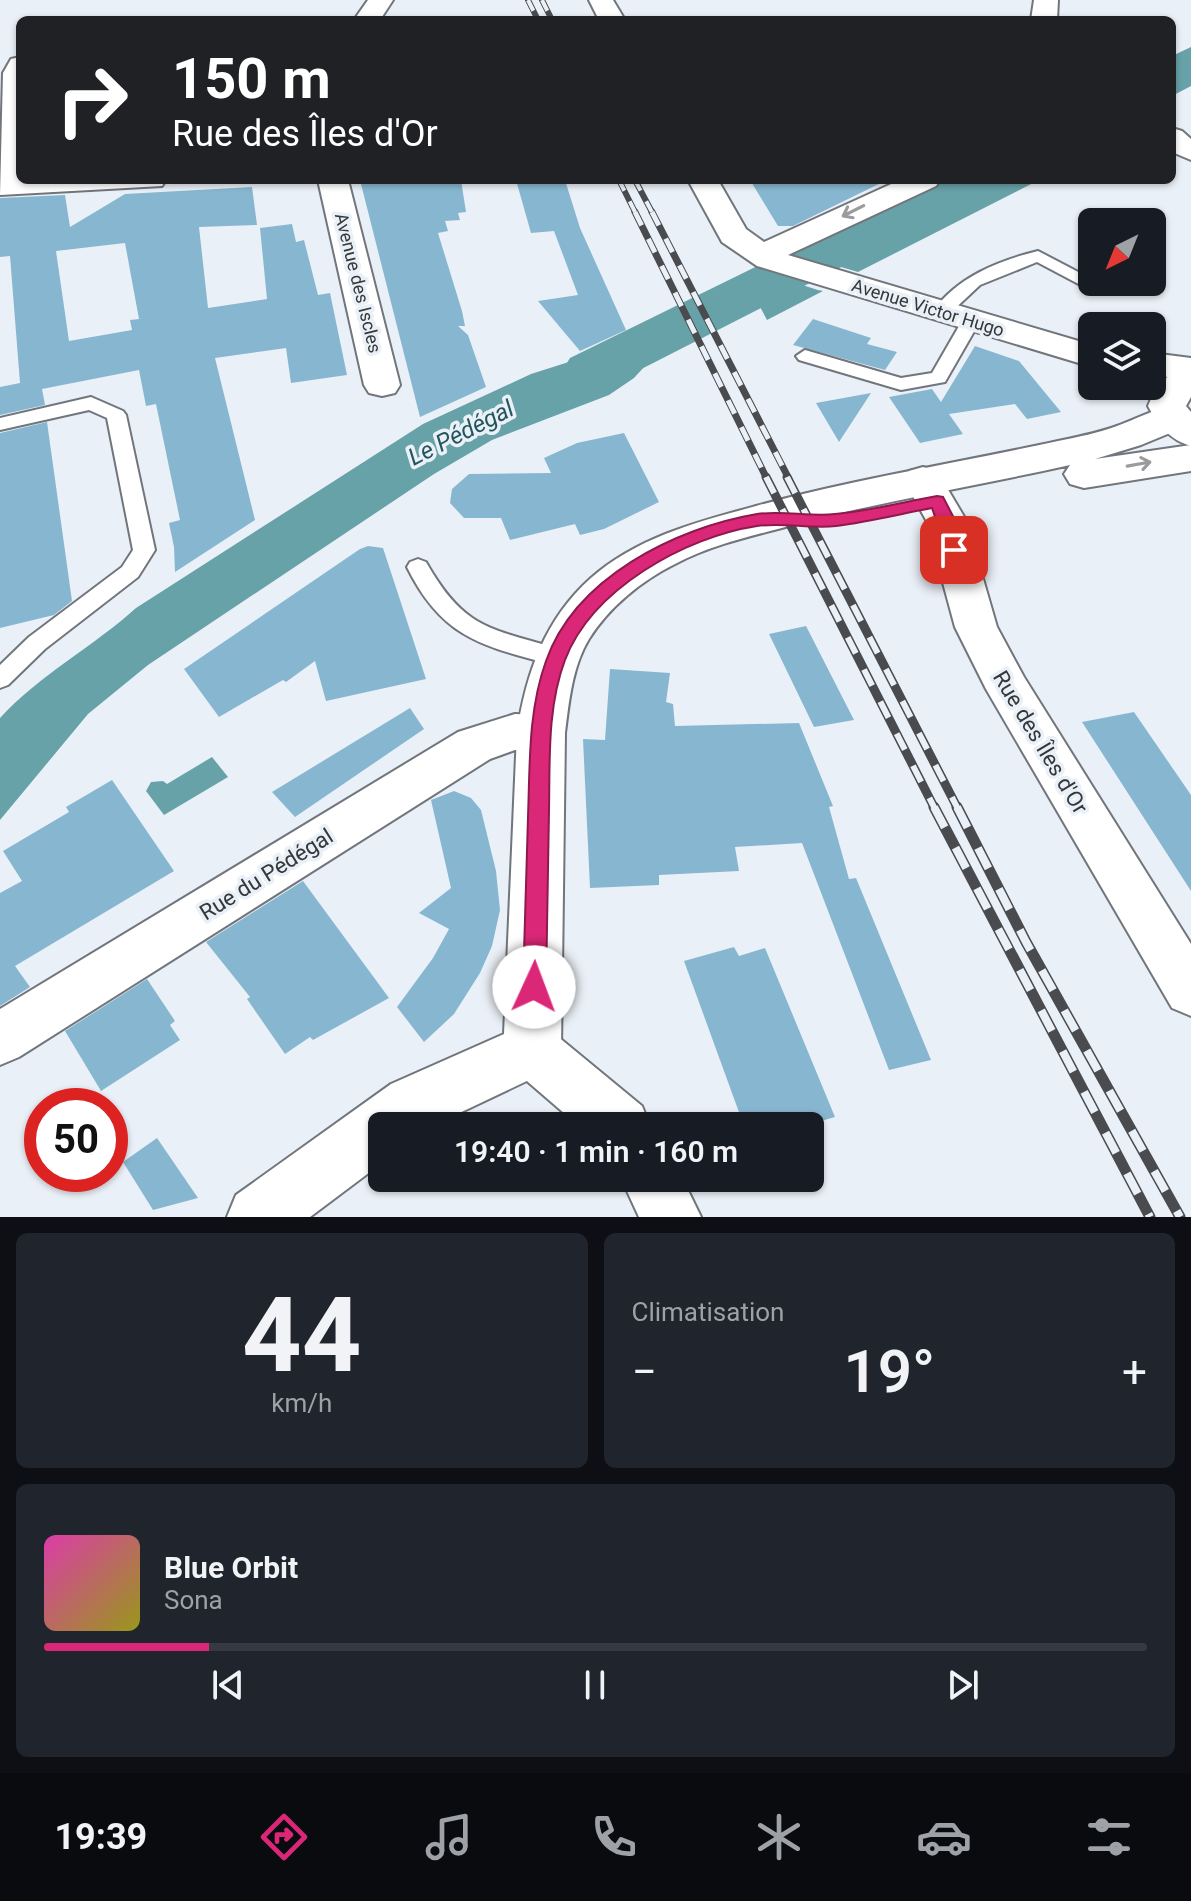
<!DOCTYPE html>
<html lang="fr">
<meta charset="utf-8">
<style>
:root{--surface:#171b24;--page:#20242c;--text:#f1f3f6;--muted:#9ea1a6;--line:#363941;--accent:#db2777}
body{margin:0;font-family:Roboto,sans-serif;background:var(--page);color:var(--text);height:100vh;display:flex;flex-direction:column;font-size:30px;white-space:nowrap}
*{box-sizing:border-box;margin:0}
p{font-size:26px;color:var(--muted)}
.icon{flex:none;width:44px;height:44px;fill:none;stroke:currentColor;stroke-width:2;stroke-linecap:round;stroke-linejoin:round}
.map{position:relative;height:1217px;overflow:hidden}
.details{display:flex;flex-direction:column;gap:16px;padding:16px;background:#0d0f14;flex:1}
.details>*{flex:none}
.guide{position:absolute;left:16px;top:16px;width:1160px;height:168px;border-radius:12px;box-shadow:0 2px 6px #0004;background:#202124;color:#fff;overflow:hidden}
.needle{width:52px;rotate:223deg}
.buttons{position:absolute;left:1078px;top:208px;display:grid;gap:16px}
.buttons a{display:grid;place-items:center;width:88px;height:88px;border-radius:12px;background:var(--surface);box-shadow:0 2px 6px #0004;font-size:40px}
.speed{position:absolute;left:24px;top:1088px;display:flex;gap:16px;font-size:40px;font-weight:700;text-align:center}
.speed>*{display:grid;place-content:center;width:104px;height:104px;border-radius:50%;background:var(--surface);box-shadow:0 2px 6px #0004;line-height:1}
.speed .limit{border:12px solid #d22;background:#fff;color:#111}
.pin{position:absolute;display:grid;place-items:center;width:68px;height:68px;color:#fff;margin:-34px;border-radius:16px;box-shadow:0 4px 12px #0006}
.me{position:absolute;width:88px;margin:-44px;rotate:2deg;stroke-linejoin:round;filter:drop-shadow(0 0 6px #0008)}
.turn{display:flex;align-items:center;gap:28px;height:168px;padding:0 24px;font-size:36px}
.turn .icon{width:104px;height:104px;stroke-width:2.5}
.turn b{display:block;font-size:56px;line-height:68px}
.big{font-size:60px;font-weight:600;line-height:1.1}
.details .widget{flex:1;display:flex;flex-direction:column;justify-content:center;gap:12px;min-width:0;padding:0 28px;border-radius:12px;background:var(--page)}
.details .dial{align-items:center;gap:0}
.dial b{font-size:104px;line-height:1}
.song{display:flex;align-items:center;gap:24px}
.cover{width:96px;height:96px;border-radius:12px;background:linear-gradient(135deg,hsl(320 70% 55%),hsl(60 70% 35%))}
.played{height:8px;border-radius:4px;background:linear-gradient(90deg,var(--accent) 15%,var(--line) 15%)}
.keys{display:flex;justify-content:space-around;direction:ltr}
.heat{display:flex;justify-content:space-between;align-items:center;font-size:44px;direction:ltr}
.details .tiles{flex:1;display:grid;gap:16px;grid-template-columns:1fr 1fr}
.widget:last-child{grid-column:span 2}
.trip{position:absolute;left:368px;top:1112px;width:456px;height:80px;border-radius:12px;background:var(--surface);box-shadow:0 2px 6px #0004;font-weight:600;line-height:80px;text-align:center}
.tab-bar{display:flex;height:128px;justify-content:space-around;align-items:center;background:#090b0e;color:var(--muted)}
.tab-bar .icon{width:56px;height:56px}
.tab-bar .active{color:var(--accent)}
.tab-bar b{font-size:36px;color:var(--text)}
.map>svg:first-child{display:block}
.water{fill:#67a2a8}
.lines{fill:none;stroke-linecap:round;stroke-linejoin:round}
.river{fill:#67a2a8;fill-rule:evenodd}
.building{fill:#87b7d0;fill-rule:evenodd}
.service-casing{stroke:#71757c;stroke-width:4}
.minor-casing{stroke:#71757c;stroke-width:4}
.secondary-casing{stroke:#71757c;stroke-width:4}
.primary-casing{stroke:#71757c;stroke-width:4}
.service{fill:#fff;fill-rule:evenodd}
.minor{fill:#fff;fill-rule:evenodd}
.secondary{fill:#fff;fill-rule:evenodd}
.primary{fill:#fff;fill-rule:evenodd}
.rail-far3-casing{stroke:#494b4e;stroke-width:6}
.rail-far2-casing{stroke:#494b4e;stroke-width:7}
.rail-far1-casing{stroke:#494b4e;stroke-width:9}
.rail-casing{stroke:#494b4e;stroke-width:11}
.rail-far3{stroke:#eaf0f7;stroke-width:4;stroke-dasharray:12;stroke-linecap:butt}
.rail-far2{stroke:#eaf0f7;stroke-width:5;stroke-dasharray:15;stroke-linecap:butt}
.rail-far1{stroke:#eaf0f7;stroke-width:6;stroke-dasharray:18;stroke-linecap:butt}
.rail{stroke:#eaf0f7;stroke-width:8;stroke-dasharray:23;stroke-linecap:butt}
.oneway{stroke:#9a9b9c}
.route{fill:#db2777;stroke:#8e194d;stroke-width:2}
.labels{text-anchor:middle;stroke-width:7;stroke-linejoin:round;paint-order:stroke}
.far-street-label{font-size:18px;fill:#353739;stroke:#eaf0f7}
.street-label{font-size:22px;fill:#353739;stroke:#eaf0f7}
.water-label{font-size:24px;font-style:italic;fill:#22565c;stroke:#eaf0f7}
</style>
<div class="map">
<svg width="1191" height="1217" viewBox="0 0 1191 1217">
<rect width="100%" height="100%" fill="#eaf0f7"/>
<path class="water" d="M 1191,47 L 1191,86 L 1172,96 L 1172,56 Z
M 942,180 L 1039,180 L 858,272 L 793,253 Z
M 758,271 L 818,290 L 823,291 L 767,320 L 758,303 L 724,321 L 712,297 Z
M 671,315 L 685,340 L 655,355 L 634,378 L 609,395 L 492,440 L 434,474 L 148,665 L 88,714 L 0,820 L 0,718 C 38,676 94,646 136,608 L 423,424 L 531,374 L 619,346 Z
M 212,757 L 228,777 L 164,815 L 146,791 L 151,782 L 163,781 L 167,784 Z"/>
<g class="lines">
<path class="river" d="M 933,180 L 997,180 L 990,191 L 612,384 L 591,389 L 570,384 L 562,371 L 570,358 Z"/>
</g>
<path class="building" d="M 360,180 L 461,180 L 466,212 L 458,213 L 460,220 L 445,221 L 448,231 L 438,233 L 462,311 L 465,326 L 458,326 L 468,335 L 486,387 L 420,417 Z
M 516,180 L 565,180 L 580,228 L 626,330 L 580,351 L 538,301 L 578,295 L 554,231 L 531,233 Z
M 750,180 L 887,180 L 793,226 L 778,226 Z
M 252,187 L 257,225 L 199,227 L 208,308 L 267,299 L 260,228 L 292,224 L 296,242 L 304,240 L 318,295 L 330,293 L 347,375 L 291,383 L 286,348 L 215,358 L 255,520 L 175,572 L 174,547 L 169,523 L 180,520 L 156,404 L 146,406 L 139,370 L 42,389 L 45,405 L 0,415 L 0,387 L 20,383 L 10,256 L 0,257 L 0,198 L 65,195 L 70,227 L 125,194 ZM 125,243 L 139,319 L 130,320 L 132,330 L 69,341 L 56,251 Z
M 813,319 L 871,338 L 867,344 L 897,352 L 885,370 L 793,345 Z
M 975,346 L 1019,361 L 1061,412 L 1027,419 L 1015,404 L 949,414 L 963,434 L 920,443 L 889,397 L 932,389 L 941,402 Z
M 871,393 L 839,442 L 816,403 Z
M 47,422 L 72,601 L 54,615 L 0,628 L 0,433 Z
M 624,433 L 659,502 L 604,529 L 580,535 L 575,524 L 510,540 L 501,518 L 464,518 L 450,503 L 452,489 L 469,474 L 551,473 L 544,458 L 577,443 Z
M 368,546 L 383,548 L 426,679 L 326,701 L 315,661 L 286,682 L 283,680 L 219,717 L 184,669 L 360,549 Z
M 806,626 L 854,720 L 814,727 L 769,634 Z
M 610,669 L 670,673 L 666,702 L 673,704 L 675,726 L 799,723 L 833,806 L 829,807 L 849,879 L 856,878 L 931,1060 L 889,1070 L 802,843 L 735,847 L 739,871 L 659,875 L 659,885 L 590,888 L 583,739 L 605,740 Z
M 410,708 L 424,729 L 295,817 L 272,792 Z
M 1134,712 L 1191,795 L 1191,891 L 1082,722 Z
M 112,780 L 174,871 L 15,966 L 30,987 L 0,1006 L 0,893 L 22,881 L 3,851 L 69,812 L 66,807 Z
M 454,791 L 471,798 L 481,810 L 496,871 L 500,910 L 492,946 L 480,973 L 454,1014 L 424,1042 L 397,1007 L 433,958 L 449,929 L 419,913 L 451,888 L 431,800 Z
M 303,881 L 389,998 L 313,1040 L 310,1037 L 285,1054 L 247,999 L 250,997 L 206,942 Z
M 734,947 L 739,956 L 765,948 L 835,1117 L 804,1126 L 744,1126 L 684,961 Z
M 147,979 L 175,1021 L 170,1025 L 180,1040 L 101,1091 L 65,1031 Z
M 157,1138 L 198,1198 L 153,1210 L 123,1162 Z"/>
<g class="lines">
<defs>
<path id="service" d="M 1038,251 L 1105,286 L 1102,290 L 1090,290 L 1037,262 L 980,285 L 947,316 L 941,317 L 932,312 C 958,277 997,261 1038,251 Z
M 971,316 L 980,321 L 945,382 L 901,390 L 799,360 L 796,356 L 805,350 L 901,378 L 932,373 L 962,321 Z
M 91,397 L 123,411 L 126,415 L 155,550 L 138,577 L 45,649 L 8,685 L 0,688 L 0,665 L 29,637 L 122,567 L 133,550 L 107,418 L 89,410 L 0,430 L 0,418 Z
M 418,559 L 426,562 C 466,633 493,628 565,651 L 568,657 L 565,663 L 557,666 C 484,646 443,640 407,567 L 410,562 Z"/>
<path id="minor" d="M 368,0 L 393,0 L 380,20 L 354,20 Z
M 589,0 L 613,0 L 625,20 L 599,20 Z
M 1034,0 L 1058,0 L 1057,20 L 1031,20 Z
M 20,57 L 20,180 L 166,180 L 162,186 L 0,195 L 3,73 L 11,59 Z
M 1172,128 L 1182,131 L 1191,139 L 1191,160 L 1172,152 Z
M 318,180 L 348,180 L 400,385 L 395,393 L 382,396 L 369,393 L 364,385 Z
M 688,180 L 718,180 L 746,229 L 764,242 L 900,180 L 940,180 L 936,186 L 788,255 L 1092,345 L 1092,367 L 757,266 L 722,242 Z
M 1152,353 L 1191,358 L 1191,380 L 1152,375 Z
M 923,467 L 937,471 L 966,520 L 997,627 L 1024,677 L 1191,944 L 1191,1016 L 1172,1008 L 986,689 L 955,627 L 926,520 L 904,480 L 909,471 Z
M 515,714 L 541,715 L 557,720 L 564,733 L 557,746 L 541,751 L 515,750 L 490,759 L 19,1057 L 0,1065 L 0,1009 L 458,732 Z
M 532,1024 L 551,1031 L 642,1106 L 650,1126 L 579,1126 L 513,1069 L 505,1050 L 513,1031 Z
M 621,1178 L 682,1178 L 701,1217 L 639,1217 Z"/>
<path id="secondary" d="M 1173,405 L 1187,408 L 1191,415 L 1187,426 L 1141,445 L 1095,459 L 1191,445 L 1191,471 L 1084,488 L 1070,484 L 1064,474 L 1070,465 C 973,487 874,502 778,529 C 743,538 707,547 675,564 C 641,581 609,607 589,639 C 572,667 569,702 565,733 L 561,1050 L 552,1069 L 432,1126 L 382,1126 L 382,1163 L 310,1217 L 227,1217 L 236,1195 L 391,1084 L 504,1034 L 517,733 C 526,673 545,619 591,578 C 638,537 697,522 756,506 C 855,479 957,463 1058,441 C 1078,437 1098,433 1117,426 C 1136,419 1153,410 1173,405 Z"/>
<path id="primary" d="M 1191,364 L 1191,397 L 1186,406 L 1191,412 L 1191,446 C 1170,440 1158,425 1148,406 C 1156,386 1170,370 1191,364 Z"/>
</defs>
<use href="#service" class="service-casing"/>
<use href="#minor" class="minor-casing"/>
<use href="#secondary" class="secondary-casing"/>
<use href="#primary" class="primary-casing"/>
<use href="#service" class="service"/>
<use href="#minor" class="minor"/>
<use href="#secondary" class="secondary"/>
<use href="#primary" class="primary"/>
<defs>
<path id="rail-far3" d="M 528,0 L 538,20
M 542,0 L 552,20
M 619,180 L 636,214
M 635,180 L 653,214"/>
<path id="rail-far2" d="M 635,212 L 767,479
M 652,212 L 789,479"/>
<path id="rail-far1" d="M 766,477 L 935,809
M 787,477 L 958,809"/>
<path id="rail" d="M 934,807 L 1150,1217
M 957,807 L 1026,942 L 1180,1217"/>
</defs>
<use href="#rail-far3" class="rail-far3-casing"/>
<use href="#rail-far2" class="rail-far2-casing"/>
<use href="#rail-far1" class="rail-far1-casing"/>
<use href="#rail" class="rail-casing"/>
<use href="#rail-far3" class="rail-far3"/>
<use href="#rail-far2" class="rail-far2"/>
<use href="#rail-far1" class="rail-far1"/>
<use href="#rail" class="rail"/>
</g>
<defs><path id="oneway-shaft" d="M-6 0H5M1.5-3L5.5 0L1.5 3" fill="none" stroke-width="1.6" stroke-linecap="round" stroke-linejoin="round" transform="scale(2)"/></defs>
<g class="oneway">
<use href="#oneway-shaft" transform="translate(853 211) rotate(153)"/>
<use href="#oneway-shaft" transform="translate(1139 464) rotate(-10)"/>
</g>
<path class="route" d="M 937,496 L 943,497 L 955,520 L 963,550 L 960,555 L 948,555 L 932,508 C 900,514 868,522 836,526 C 810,529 783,522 757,526 C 685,537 592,589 565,660 C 547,708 550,761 549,810 C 548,869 547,928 546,987 L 542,994 L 534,997 L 526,994 L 523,987 C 525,930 526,873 528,817 C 530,764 528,711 546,661 C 575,578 675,528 757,514 C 782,510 810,517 835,514 C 869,511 903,502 937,496 Z"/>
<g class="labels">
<g class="far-street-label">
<text transform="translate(358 283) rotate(76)" y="6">Avenue des Iscles</text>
<text transform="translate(928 308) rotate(17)" y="6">Avenue Victor Hugo</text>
</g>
<g class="street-label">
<text transform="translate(1041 742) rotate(59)" y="8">Rue des Îles d'Or</text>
<text transform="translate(266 874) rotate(-32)" y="8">Rue du Pédégal</text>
</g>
<g class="water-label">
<text transform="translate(461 433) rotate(-27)" y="8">Le Pédégal</text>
</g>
</g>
</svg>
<div class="buttons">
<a><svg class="needle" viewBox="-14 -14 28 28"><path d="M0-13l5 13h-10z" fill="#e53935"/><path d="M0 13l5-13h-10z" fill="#9ea1a6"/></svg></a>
<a><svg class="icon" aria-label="layers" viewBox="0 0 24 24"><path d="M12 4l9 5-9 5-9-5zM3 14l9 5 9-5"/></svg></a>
</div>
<div class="speed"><div class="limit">50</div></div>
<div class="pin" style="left:954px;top:550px;background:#d93025"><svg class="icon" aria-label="arrive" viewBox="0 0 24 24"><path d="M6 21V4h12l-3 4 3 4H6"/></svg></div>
<svg class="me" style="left:534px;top:987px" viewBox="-20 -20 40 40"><circle r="19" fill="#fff"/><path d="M0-13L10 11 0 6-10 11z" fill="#db2777"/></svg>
<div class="trip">19:40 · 1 min · 160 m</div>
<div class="guide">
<div class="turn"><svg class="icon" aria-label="right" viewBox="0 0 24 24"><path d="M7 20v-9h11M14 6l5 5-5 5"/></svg><div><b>150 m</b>Rue des Îles d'Or</div></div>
</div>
</div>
<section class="details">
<div class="tiles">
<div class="widget dial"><b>44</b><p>km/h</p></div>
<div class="widget"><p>Climatisation</p>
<div class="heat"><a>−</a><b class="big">19°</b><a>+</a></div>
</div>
<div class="widget">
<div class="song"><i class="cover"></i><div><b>Blue Orbit</b><p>Sona</p></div></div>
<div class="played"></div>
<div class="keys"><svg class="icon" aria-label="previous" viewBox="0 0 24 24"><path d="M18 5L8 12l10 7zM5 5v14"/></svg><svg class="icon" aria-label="pause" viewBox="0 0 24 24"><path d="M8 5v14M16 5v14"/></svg><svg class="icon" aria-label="next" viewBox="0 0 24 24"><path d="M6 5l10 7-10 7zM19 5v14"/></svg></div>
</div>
</div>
</section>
<nav class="tab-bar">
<b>19:39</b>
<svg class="icon active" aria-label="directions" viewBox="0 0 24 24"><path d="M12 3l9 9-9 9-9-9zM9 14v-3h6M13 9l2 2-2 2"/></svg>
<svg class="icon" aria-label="music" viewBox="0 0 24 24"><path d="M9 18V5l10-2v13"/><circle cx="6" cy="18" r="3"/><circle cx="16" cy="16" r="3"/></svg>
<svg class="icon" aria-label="phone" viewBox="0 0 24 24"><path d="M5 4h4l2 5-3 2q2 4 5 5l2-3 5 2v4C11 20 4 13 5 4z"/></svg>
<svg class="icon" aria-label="climate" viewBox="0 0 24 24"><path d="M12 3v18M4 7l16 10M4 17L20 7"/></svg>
<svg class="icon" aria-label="car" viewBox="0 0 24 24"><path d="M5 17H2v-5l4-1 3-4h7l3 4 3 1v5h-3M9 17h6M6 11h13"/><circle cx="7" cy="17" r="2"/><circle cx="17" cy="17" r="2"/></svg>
<svg class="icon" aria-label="filters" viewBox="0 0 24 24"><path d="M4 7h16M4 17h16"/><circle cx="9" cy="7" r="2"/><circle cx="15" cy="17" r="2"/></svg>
</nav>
